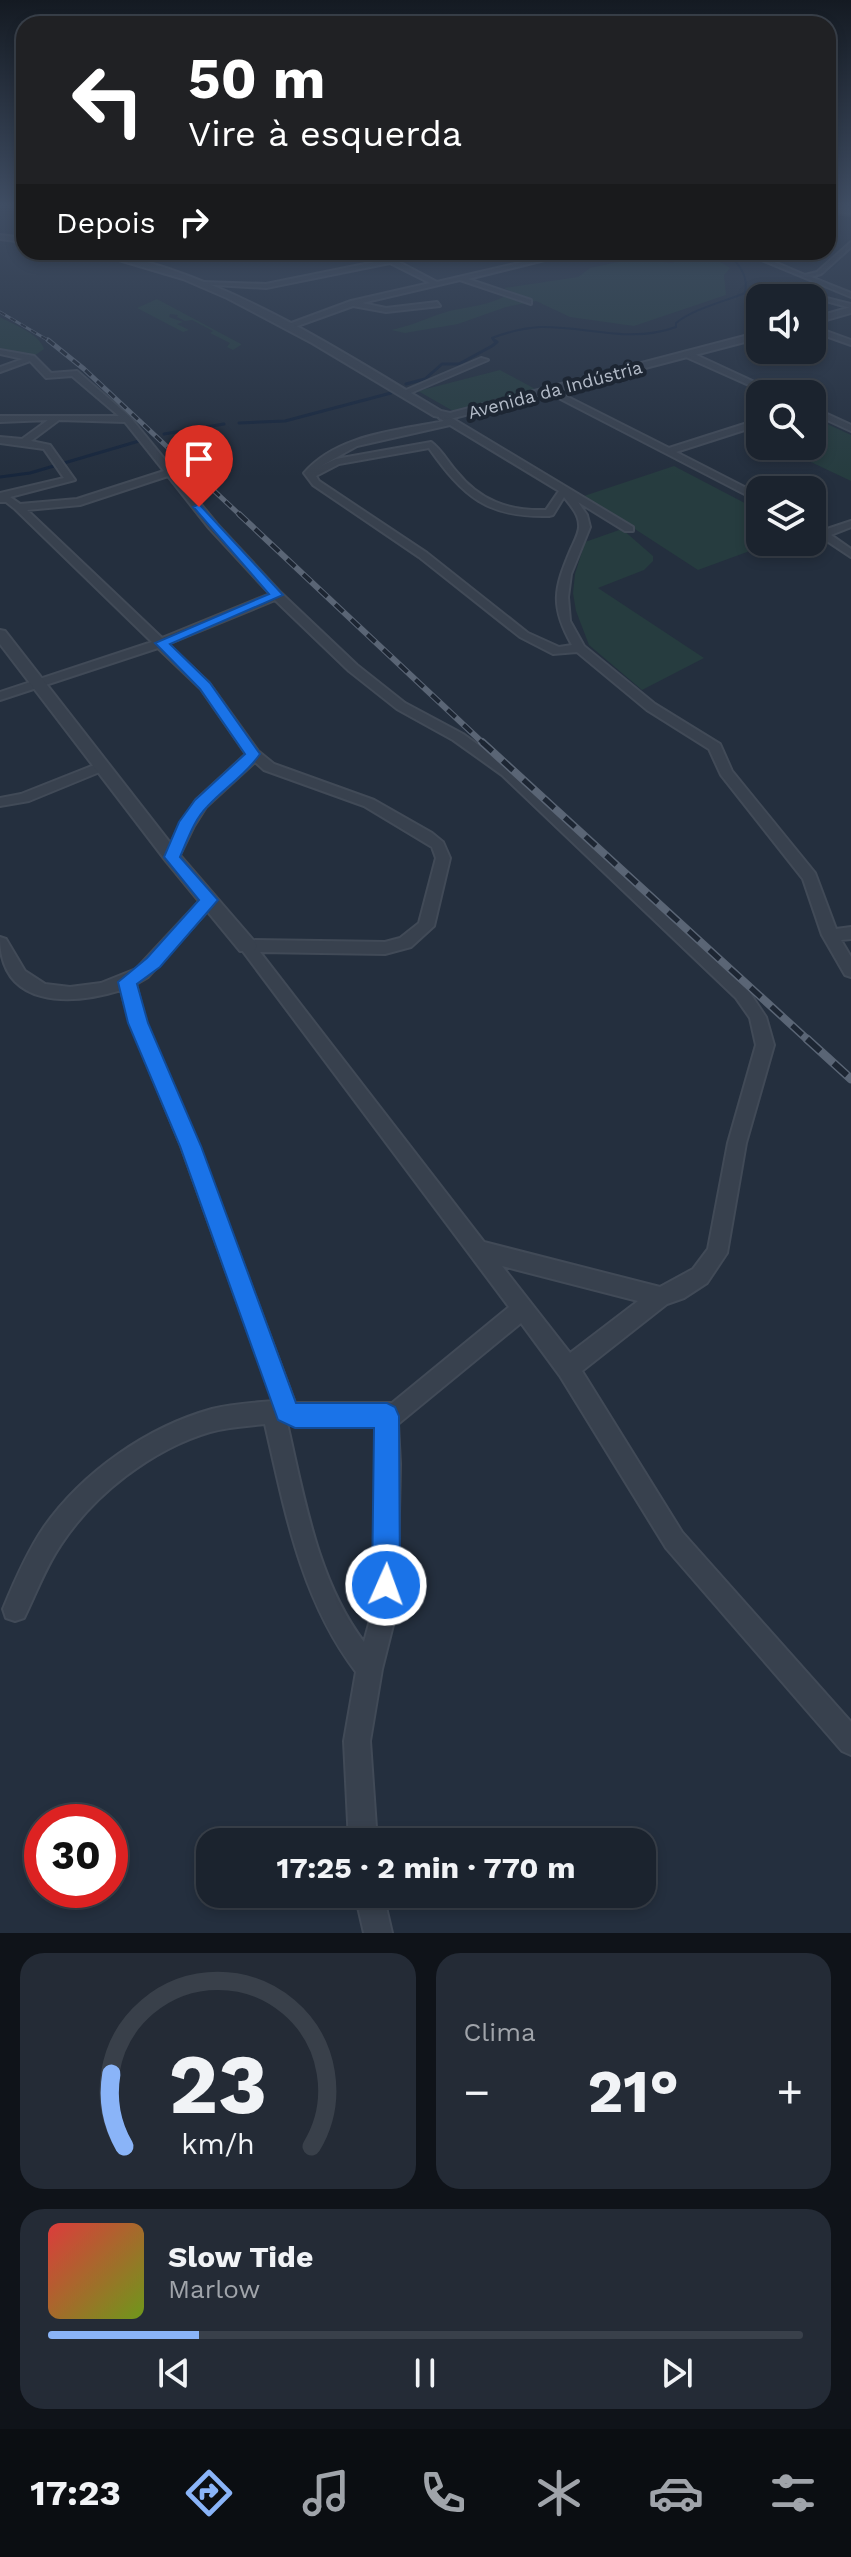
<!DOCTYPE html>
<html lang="pt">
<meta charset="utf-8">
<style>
:root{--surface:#1b232e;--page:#242b36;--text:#f1f3f6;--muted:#a0a4aa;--line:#39404a;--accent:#8ab4f8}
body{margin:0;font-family:"Work Sans",sans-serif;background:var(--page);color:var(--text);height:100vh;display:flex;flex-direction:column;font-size:30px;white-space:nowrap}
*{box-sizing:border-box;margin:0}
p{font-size:26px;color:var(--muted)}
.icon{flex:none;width:44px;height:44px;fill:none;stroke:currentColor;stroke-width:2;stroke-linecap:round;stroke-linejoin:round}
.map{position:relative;height:1933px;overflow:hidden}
.side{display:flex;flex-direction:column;gap:20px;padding:20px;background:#0f1319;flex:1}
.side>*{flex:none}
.hud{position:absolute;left:16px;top:16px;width:820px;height:244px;border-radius:24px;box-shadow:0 4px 12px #0003,0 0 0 2px var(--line);background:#202124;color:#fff;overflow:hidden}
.fabs{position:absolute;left:746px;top:284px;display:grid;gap:16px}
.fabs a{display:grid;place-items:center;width:80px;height:80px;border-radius:16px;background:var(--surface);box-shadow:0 4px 12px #0003,0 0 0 2px var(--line);font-size:40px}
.speed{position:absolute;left:24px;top:1804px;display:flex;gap:16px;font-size:40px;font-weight:700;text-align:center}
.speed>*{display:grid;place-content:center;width:104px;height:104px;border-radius:50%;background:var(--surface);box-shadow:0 4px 12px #0003,0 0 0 2px var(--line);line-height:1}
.speed .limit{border:12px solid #d22;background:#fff;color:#111}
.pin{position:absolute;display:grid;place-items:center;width:68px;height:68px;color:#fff;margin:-82px -34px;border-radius:50% 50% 50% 0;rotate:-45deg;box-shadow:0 0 8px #0007}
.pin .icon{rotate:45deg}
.me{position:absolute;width:88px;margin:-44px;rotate:2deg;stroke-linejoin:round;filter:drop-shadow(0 0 6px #0008)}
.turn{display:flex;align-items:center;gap:28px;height:168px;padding:0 40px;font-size:36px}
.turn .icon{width:104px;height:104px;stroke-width:2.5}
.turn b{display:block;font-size:56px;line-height:68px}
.then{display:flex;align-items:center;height:76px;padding:0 40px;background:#0003;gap:16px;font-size:30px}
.big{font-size:60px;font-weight:700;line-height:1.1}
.side .widget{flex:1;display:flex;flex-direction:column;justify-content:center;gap:12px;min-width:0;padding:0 28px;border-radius:24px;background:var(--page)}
.side .dial{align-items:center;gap:0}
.dial svg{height:208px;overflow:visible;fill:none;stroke:var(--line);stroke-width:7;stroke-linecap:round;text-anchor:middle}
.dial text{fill:var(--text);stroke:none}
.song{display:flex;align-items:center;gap:24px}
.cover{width:96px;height:96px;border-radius:12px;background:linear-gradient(135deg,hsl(0 70% 55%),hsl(80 70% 35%))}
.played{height:8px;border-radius:4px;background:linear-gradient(90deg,var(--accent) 20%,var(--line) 20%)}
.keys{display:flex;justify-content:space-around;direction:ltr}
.heat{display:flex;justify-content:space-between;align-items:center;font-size:44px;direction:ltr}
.side .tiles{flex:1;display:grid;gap:20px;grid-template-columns:1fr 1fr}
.widget:last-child{grid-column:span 2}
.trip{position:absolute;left:196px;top:1828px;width:460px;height:80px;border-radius:24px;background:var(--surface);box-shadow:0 4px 12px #0003,0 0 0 2px var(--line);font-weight:700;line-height:80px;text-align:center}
.dock{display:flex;height:128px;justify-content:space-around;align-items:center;background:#0b0e12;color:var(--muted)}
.dock .icon{width:56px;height:56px}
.dock .selected{color:var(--accent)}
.dock b{font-size:36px;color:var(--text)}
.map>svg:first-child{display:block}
.green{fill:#263c3f}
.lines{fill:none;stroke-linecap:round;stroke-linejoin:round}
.stream-far1{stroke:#17263c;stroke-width:2}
.stream{stroke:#17263c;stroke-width:3}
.minor-casing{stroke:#414a57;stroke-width:4}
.tertiary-casing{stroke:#414a57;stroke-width:4}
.primary-casing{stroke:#414a57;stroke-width:4}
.minor{fill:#38414e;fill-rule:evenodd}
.tertiary{fill:#38414e;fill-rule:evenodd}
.primary{fill:#56606e;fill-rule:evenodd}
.rail-far4-casing{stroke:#5a6575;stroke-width:3}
.rail-far3-casing{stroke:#5a6575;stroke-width:5}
.rail-far2-casing{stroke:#5a6575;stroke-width:6}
.rail-far1-casing{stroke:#5a6575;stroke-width:8}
.rail-casing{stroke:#5a6575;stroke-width:9}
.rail-far4{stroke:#1d2633;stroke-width:2;stroke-dasharray:6;stroke-linecap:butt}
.rail-far3{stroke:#1d2633;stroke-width:3;stroke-dasharray:8;stroke-linecap:butt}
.rail-far2{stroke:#1d2633;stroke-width:4;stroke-dasharray:11;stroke-linecap:butt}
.rail-far1{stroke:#1d2633;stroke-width:5;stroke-dasharray:14;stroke-linecap:butt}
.rail{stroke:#1d2633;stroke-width:6;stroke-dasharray:18;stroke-linecap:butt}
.route{fill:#1a73e8;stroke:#114b97;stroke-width:2}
.labels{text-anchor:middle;stroke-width:8;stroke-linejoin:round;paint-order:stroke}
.far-street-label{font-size:18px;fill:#b4bcc9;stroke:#1d2633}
</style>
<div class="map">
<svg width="851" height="1933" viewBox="0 0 851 1933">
<rect width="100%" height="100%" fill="#242f3e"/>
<path class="green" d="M 704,252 L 730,268 L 724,275 L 726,295 L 634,326 L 570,317 L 536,301 L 506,307 L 458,324 L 405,333 L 391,330 C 411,326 427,318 446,312 C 472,305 488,307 512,292 L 504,288 L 578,277 L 590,268 L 632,259 L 672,263 Z
M 157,299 L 241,344 L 241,345 L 233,350 L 227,347 L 230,343 L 210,333 L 213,331 L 192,320 L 185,321 L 177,317 L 178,315 L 170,314 L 169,317 L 183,322 L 177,324 L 189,330 L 183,332 L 137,308 Z
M 0,317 C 14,325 39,333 44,349 L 31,358 L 0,352 Z
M 500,370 L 537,390 L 453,411 L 418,391 Z
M 812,417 L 851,435 L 851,481 L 777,446 L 812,446 Z
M 674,466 L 760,511 L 760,542 L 774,542 L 698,570 L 584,496 Z
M 622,529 L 653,556 L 653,561 L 644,570 L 598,588 L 704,658 L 642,690 L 589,645 L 576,611 L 573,593 L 575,574 L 585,542 Z"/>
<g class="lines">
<path class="stream-far1" d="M 496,342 L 492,338 C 508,332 523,328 540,327 C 587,326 630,344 676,327 L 676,323 C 693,309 723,302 745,293 C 749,275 738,263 726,252"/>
<path class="stream" d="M 406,384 L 425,379 L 442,364 L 459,364 L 492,346 L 497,342 L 494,340
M 239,423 L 285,421 L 391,393
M 164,434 L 224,424
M 0,477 L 30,473 L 139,441"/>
<defs>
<path id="minor" d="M 851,242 L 851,247 L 821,274 L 811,277 L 851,293 L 851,297 L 745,253 L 751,252 L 805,275 L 817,272 Z
M 244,252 L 279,254 L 302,252 L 279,258 Z
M 424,252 L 437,252 L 397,261 L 437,282 L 566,252 L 577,252 L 468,279 L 531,300 L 531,304 L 460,280 L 362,303 L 386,308 L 437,302 L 440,306 L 386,312 L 353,306 L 289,329 L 286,325 L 351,301 L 430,283 L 390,263 L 266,288 L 199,284 L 202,282 L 266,284 Z
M 794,290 L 851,304 L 851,308 L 794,292 Z
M 812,326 L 851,340 L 851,345 L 812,331 Z
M 0,350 L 34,356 L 51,373 L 77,371 L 130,417 L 171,467 L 174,468 L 174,472 L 217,524 L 281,593 L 357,665 L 405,703 L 463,734 L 512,769 L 748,990 L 766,1017 L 774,1045 L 746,1143 L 727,1253 L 707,1283 L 684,1298 L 667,1304 L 582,1371 L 682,1532 L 851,1722 L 851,1755 L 842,1751 L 666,1548 L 560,1376 L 521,1323 L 398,1424 L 400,1464 L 397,1609 L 382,1669 L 370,1741 L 377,1842 L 349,1842 L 344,1741 L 356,1672 C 301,1600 285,1511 265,1424 C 247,1426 228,1427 210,1432 C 152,1449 93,1495 60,1546 C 45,1568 36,1594 24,1618 L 15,1621 L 6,1618 L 3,1609 C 14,1582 27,1552 44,1527 C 83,1472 147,1427 212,1409 C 232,1404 252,1403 273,1401 L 181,1146 L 130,1023 L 121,990 C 70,1006 0,1008 0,937 L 6,939 L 25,971 L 45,984 L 70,987 L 101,983 L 136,969 L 204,896 L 214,896 L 217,900 L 214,904 L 148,977 L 136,984 L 146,1023 L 199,1146 L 295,1403 L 392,1403 L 509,1307 L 239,946 L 247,940 L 385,942 L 400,938 L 419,923 L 436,858 L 432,847 L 364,806 L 264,770 L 255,762 L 206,807 L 194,826 L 177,861 L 167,861 L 165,857 L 179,826 L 196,800 L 246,754 L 201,689 L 158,648 L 0,700 L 0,692 L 152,642 L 15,509 L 6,502 L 0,502 L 0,493 L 64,478 L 44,449 L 0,443 L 0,437 L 22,439 L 48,420 L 0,422 L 0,416 L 119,416 L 72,376 L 46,378 L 30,361 L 0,372 L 0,367 L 23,359 L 0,354 ZM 59,420 L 125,422 L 164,471 L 77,499 L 20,504 L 10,497 L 75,480 L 50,445 L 31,441 ZM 168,476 L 209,528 L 270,594 L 162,638 L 27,510 L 80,505 ZM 275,600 L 349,671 L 397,709 L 453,740 L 502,775 L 736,998 L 750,1018 L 756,1045 L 728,1143 L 708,1249 L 693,1269 L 660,1287 L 484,1242 L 260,952 L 385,954 L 411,947 L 434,926 L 450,858 L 443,842 L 432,833 L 374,800 L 274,764 L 258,751 L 209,683 L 168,644 ZM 502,1266 L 638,1301 L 570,1353 ZM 287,1423 L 295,1426 L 376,1425 L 378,1464 L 373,1609 L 364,1642 C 317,1580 304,1496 287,1423 Z
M 686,353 L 692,353 L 780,394 L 769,394 L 686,357 Z
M 481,358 L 488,360 L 406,395 L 399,393 Z
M 552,389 L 669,448 L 760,419 L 760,425 L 676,452 L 760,495 L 760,502 L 549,393 L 549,389 Z
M 812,407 L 851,425 L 851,431 L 812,413 Z
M 439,414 L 445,414 L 633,527 L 633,531 L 625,531 L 578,502 L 587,515 L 590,527 L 571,574 L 568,597 L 570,621 L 584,646 L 655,704 L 720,744 L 732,771 L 815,873 L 836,929 L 851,927 L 851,939 L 841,940 L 851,957 L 851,977 L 845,975 L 822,935 L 803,879 L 721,775 L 709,749 L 647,710 L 577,652 L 553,654 L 520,637 L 419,557 L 313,485 L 304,473 C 338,434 397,431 444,421 L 439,418 ZM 450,425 L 559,491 L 546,510 C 508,511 480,501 456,471 C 448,462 441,449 431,442 L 336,459 L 321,466 L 357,446 ZM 429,448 C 463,496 487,518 549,516 L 553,515 L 564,497 C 570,505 579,514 579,525 C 580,532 574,542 571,549 C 554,589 550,606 572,645 L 559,647 L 528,633 L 427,553 L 319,481 L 316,476 L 339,464 Z
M 851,521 L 851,527 L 831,535 L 851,549 L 851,557 L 812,531 L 812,523 L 824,530 Z
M 102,762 L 107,763 L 107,769 L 29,801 L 0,806 L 0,798 L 21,794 Z
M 355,1894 L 383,1894 L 392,1933 L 364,1933 Z"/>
<path id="tertiary" d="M 0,235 L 24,238 L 24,242 L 0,239 Z
M 92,252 C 119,252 144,261 169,269 C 267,302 354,359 441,411 L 450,413 L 760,332 L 760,338 L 450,419 L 434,416 L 312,343 L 227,298 L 183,279 Z
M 851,307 L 851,313 L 812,324 L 812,318 Z
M 0,630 L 5,631 L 178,853 L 254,941 L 257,946 L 254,951 L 240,951 L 166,861 L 0,644 Z"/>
<path id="primary" d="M 828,207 L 851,209 L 851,215 L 828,212 Z"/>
</defs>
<use href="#minor" class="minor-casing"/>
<use href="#tertiary" class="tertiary-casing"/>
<use href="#primary" class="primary-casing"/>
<use href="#minor" class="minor"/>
<use href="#tertiary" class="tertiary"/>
<use href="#primary" class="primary"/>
<defs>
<path id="rail-far4" d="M 0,312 L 51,342"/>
<path id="rail-far3" d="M 48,340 L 84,369 L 241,516"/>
<path id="rail-far2" d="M 239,514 L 484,744"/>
<path id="rail-far1" d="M 482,742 L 809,1041"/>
<path id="rail" d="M 807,1039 L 851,1079"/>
</defs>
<use href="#rail-far4" class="rail-far4-casing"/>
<use href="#rail-far3" class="rail-far3-casing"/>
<use href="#rail-far2" class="rail-far2-casing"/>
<use href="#rail-far1" class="rail-far1-casing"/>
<use href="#rail" class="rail-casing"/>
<use href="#rail-far4" class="rail-far4"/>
<use href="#rail-far3" class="rail-far3"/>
<use href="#rail-far2" class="rail-far2"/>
<use href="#rail-far1" class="rail-far1"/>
<use href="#rail" class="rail"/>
</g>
<linearGradient id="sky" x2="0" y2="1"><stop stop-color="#141a22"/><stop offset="0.43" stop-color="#3f4d63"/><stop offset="1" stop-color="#3f4d63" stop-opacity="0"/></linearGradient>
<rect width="851" height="477" fill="url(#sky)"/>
<path class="route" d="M 199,504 L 283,595 L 170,644 L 210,683 L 260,754 C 246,775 224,788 207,807 C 194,820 188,839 180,857 L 218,900 L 160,967 L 137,984 L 148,1023 L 201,1146 L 296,1403 L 387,1403 L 395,1407 L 399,1416 L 400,1585 L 396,1595 L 386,1599 L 376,1595 L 372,1585 L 374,1428 L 295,1428 L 278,1420 L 180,1146 L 128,1023 L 118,982 L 147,958 L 199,900 L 164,857 L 179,822 L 195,800 L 245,754 L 200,689 L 155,643 L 269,594 L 195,509 L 193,507 Z"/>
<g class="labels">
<g class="far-street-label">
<text transform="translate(555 390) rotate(-15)" y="6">Avenida da Indústria</text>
</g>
</g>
</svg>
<div class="fabs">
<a><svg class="icon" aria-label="sound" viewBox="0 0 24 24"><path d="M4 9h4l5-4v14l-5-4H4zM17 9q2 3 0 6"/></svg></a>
<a><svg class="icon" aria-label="search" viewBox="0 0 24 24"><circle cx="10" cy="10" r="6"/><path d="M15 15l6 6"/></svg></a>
<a><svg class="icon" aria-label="layers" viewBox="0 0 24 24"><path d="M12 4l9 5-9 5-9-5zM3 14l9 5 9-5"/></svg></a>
</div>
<div class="speed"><div class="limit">30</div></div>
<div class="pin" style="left:199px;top:507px;background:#d93025"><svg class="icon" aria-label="arrive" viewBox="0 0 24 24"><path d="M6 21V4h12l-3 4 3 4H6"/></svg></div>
<svg class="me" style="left:386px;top:1585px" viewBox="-20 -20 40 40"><circle r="17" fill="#1a73e8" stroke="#fff" stroke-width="3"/><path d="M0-11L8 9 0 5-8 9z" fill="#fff"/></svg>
<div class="trip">17:25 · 2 min · 770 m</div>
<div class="hud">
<div class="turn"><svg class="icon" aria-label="left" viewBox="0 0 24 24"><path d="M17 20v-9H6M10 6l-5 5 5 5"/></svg><div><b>50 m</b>Vire à esquerda</div></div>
<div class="then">Depois<svg class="icon" aria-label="right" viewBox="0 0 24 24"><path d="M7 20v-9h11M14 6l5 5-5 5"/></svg></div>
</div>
</div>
<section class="side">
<div class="tiles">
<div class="widget dial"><svg viewBox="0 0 100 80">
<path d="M14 69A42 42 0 1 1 86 69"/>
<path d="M14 69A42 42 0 0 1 9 41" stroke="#8ab4f8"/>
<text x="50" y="56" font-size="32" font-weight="700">23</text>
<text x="50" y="72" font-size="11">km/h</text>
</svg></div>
<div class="widget"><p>Clima</p>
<div class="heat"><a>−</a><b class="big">21°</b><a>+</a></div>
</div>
<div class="widget">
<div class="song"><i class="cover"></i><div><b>Slow Tide</b><p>Marlow</p></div></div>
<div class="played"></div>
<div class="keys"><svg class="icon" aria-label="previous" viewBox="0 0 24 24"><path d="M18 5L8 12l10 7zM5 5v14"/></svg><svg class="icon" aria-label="pause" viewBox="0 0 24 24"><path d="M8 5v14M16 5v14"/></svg><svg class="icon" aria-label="next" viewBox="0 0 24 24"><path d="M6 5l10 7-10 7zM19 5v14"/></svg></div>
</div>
</div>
</section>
<nav class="dock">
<b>17:23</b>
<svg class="icon selected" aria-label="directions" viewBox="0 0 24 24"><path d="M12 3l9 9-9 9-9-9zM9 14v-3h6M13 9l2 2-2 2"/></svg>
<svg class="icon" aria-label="music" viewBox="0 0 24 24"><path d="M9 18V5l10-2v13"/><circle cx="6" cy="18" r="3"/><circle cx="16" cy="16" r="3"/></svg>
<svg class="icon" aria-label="phone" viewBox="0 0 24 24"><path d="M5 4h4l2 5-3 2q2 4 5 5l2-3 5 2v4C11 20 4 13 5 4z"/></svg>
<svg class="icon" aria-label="climate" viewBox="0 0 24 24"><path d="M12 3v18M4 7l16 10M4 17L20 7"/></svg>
<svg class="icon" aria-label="car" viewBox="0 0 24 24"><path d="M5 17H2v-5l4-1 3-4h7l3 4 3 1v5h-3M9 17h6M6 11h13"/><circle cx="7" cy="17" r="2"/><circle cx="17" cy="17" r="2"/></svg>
<svg class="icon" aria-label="filters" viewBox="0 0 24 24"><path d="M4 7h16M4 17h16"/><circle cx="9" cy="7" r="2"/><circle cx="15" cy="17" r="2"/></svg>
</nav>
